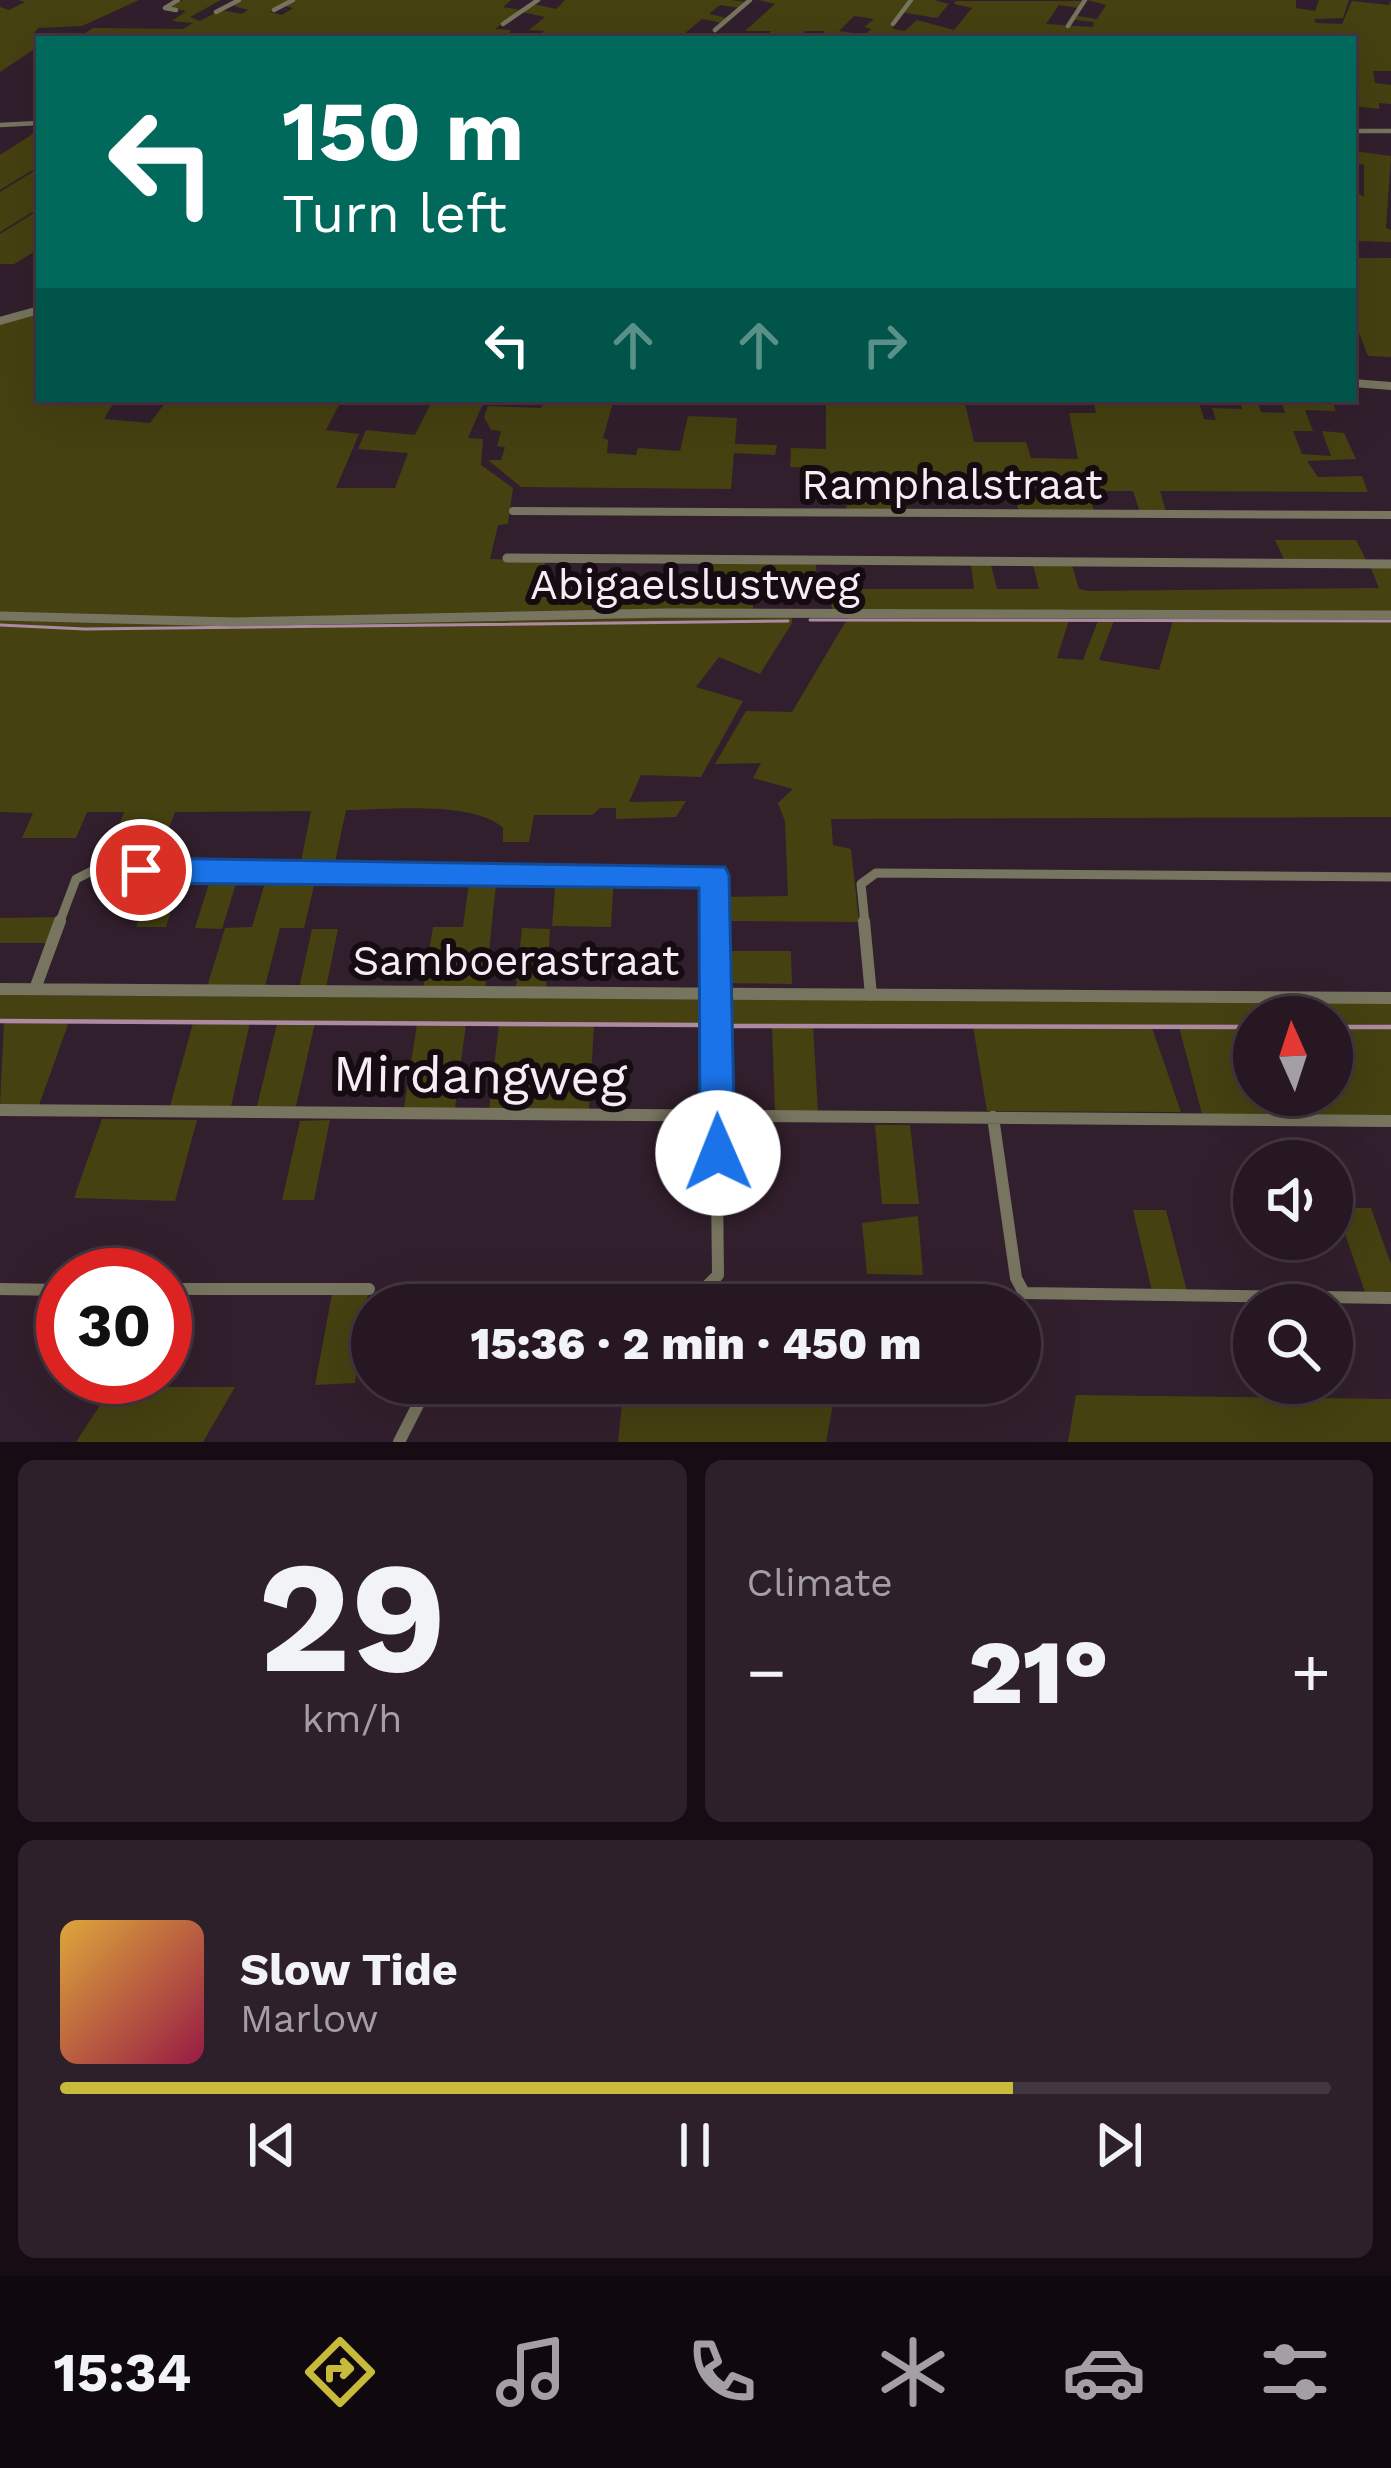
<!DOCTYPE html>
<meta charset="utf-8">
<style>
:root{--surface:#261722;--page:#2e202a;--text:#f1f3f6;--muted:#a49fa5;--line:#423640;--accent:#c8bb3b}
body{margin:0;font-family:"Work Sans",sans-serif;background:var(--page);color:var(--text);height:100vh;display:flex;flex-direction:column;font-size:45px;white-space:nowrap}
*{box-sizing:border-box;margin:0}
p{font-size:39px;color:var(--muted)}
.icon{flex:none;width:66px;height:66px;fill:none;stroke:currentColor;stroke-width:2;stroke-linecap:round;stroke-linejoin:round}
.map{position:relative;height:1442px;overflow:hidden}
.side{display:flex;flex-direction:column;gap:18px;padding:18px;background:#150d13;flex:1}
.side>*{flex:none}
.hud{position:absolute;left:36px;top:36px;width:1320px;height:366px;border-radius:0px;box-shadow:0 12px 48px #0002,0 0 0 3px var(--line);background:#00695c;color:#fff;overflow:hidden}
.needle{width:78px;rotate:357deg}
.fabs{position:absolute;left:1233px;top:996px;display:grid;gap:24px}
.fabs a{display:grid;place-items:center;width:120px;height:120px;border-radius:50%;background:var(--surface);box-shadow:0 12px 48px #0002,0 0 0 3px var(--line);font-size:60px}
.speed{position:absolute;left:36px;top:1248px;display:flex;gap:24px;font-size:60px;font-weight:700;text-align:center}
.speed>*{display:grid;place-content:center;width:156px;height:156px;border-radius:50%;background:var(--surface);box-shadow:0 12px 48px #0002,0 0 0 3px var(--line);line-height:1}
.speed .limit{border:18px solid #d22;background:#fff;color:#111}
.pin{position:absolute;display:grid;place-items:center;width:102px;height:102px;color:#fff;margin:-51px;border:6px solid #fff;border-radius:50%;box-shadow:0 3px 12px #0007}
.me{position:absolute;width:132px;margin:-66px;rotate:359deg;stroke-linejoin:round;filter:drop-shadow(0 0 9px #0008)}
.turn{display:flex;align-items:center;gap:42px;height:252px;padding:0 48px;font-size:54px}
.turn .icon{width:156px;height:156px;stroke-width:2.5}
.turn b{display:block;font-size:84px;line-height:102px}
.lanes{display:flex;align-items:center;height:114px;padding:0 48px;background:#0003;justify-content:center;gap:60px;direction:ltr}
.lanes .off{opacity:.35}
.big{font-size:90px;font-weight:800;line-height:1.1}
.side .widget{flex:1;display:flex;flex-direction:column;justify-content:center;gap:18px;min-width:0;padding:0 42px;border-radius:18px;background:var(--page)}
.side .dial{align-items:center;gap:0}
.dial b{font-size:156px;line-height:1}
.song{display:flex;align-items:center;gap:36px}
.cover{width:144px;height:144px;border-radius:18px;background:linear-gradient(135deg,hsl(40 70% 55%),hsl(340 70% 35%))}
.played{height:12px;border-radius:6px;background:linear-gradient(90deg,var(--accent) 75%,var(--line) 75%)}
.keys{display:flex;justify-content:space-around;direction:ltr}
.heat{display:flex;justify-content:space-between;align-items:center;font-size:66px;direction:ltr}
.side .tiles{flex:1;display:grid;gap:18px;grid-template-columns:1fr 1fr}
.widget:last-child{grid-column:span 2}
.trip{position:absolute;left:351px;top:1284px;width:690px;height:120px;border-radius:60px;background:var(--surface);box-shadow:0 12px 48px #0002,0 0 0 3px var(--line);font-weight:800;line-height:120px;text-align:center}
.tabs{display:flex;height:192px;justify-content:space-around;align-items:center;background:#0f090e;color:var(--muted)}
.tabs .icon{width:84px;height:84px}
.tabs .on{color:var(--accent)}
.tabs b{font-size:54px;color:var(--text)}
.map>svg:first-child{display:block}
.green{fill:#464111;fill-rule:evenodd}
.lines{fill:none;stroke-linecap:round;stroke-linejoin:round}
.stream-far1{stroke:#ad8aa4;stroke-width:3}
.stream{stroke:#ad8aa4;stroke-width:4.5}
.minor-far3{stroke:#77755f;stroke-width:4.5}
.minor-far2{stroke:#77755f;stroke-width:8}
.minor-far1{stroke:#77755f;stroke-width:9}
.minor{stroke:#77755f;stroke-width:12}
.route{fill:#1a73e8;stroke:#114b97;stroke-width:3}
.labels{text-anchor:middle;stroke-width:12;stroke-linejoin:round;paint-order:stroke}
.street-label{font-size:42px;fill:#f9ebf5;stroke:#150c12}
.near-street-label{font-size:51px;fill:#f9ebf5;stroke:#150c12}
</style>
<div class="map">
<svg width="1391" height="1442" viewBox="0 0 1391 1442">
<rect width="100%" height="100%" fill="#321f2d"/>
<path class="green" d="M 18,0 L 139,0 L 82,26 L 38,28 L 34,33 L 56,35 L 39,39 L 39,46 L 0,72 L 0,7 L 9,10 L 25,2 Z
M 183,0 L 221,0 L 190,17 L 200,21 L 221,10 L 242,14 L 248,10 L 231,5 L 241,0 L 290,0 L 270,12 L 282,15 L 293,8 L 284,6 L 294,0 L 511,0 L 503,7 L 521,10 L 495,29 L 511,30 L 507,36 L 520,37 L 76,39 L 93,28 L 183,29 L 193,23 L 172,21 L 186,11 L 170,8 Z
M 565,0 L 731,0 L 746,2 L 740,8 L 720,5 L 709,14 L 727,18 L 722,23 L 702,19 L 678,39 L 644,39 L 649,33 L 630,33 L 622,39 L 537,39 L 544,31 L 529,30 L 545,17 L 522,12 L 534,4 L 556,9 Z
M 759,0 L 934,0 L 949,4 L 937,18 L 900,12 L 891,24 L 893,29 L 905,31 L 917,20 L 954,30 L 972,8 L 954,4 L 956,1 L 1083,1 L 1078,8 L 1059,5 L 1046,24 L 1093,27 L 1094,22 L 1075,20 L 1077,16 L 1097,19 L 1106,5 L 1087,0 L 1296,0 L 1296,8 L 1315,11 L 1319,0 L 1349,0 L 1343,18 L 1314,19 L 1316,23 L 1342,24 L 1352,1 L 1389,5 L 1391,1 L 1391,71 L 1373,71 L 1375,83 L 1391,85 L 1391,104 L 1379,103 L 1379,109 L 1353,106 L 1353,39 L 1202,39 L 1201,34 L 1172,34 L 1170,39 L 860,39 L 871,29 L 864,27 L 874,19 L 854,16 L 839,31 L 860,34 L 857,39 L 823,36 L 824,31 L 806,31 L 792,39 L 768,36 L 771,31 L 745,31 L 775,4 Z
M 39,130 L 39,166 L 0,190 L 0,155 Z
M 1353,151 L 1391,156 L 1386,228 L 1391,230 L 1391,242 L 1354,241 L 1353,190 L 1364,197 L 1364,165 L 1353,162 Z
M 39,168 L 39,208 L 0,232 L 0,192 Z
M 39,210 L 39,249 L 14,264 L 0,264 L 0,234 Z
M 1353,258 L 1391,258 L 1391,357 L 1368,356 L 1353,318 Z
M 39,312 L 39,399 L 116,399 L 104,419 L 150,423 L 168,399 L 342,399 L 326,430 L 359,434 L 336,488 L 395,488 L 408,453 L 358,449 L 366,430 L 415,435 L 433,399 L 485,399 L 468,438 L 483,439 L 481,465 L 513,488 L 508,524 L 498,525 L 490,559 L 545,561 L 544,587 L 703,587 L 704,563 L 816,563 L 817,584 L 753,583 L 753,612 L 234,620 L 0,613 L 0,324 Z
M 546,399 L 614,399 L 603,438 L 608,440 L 607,453 L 636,455 L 638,448 L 680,451 L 688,416 L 737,418 L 735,444 L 777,445 L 775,455 L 734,453 L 731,489 L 521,487 L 488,460 L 501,460 L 505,447 L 497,446 L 501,431 L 491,430 L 484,417 L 488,406 L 541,408 Z
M 826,399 L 964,399 L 974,442 L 1026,442 L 1031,458 L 1078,459 L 1069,413 L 1096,413 L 1093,399 L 1198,399 L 1204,419 L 1216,420 L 1212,408 L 1242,409 L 1240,399 L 1257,399 L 1261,412 L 1285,413 L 1281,399 L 1331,399 L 1336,411 L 1305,410 L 1313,431 L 1293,431 L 1302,454 L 1331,456 L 1322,431 L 1344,433 L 1356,459 L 1307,461 L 1318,477 L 1362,476 L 1368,492 L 1160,491 L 1166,512 L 1140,512 L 1133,491 L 1089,491 L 1094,512 L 1019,511 L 1012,491 L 904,490 L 907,511 L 847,511 L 845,488 L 824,488 L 824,468 L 790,467 L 791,448 L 826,449 Z
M 1275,540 L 1356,540 L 1367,562 L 1285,561 Z
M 971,565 L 991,565 L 997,589 L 1039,589 L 1033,565 L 1072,565 L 1079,589 L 1088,591 L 1379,588 L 1370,566 L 1391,566 L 1391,613 L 832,611 L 830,589 L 974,589 Z
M 529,616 L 792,617 L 792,623 L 760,674 L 719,657 L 696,687 L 743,701 L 701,777 L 641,775 L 629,802 L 686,801 L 676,817 L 616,819 L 616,808 L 600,808 L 592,815 L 534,815 L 529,842 L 503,842 L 503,828 C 473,800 386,810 346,810 L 334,867 L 300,867 L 311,811 L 175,812 L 154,867 L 104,867 L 124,812 L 87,812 L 76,838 L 22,838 L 33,813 L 0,812 L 0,618 L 86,621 Z
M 849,616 L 1070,617 L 1057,658 L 1083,660 L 1099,618 L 1115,618 L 1099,660 L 1159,670 L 1174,617 L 1391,617 L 1391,817 L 831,819 L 833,845 L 851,849 L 859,922 L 722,921 L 722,897 L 788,896 L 785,821 L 778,803 L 793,789 L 753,778 L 761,763 L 715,764 L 746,711 L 792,712 Z
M 155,874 L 183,874 L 166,927 L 136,927 Z
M 212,874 L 239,874 L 222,929 L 195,928 Z
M 470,875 L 497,875 L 485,989 L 423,988 L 433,927 L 463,927 Z
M 556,875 L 614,876 L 611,927 L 552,926 Z
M 267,876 L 316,877 L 304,928 L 280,928 L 265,986 L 207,987 L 225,928 L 252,927 Z
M 58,917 L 48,943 L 0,943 L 0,918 Z
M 522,928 L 550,929 L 546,988 L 516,988 Z
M 312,929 L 338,929 L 326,988 L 299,988 Z
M 721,951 L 791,951 L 792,984 L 721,983 Z
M 0,995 L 697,999 L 710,1009 L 710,1025 L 594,1025 L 589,1110 L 489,1110 L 499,1024 L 466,1024 L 455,1108 L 404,1108 L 417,1024 L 315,1023 L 296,1106 L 257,1106 L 277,1024 L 250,1023 L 231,1106 L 170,1106 L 193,1023 L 69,1022 L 39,1105 L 0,1105 L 4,1022 L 0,1021 Z
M 732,999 L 1391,1002 L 1391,1116 L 1202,1114 L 1179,1027 L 1152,1028 L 1181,1112 L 987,1111 L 973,1026 L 813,1026 L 818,1112 L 775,1112 L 772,1026 L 719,1025 L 719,1008 ZM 1254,1017 L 1332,1017 L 1332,1095 L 1254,1095 Z
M 102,1119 L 197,1120 L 175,1201 L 74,1198 Z
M 330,1120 L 314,1200 L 282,1200 L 300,1121 Z
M 875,1125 L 910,1125 L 919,1204 L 882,1204 Z
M 1336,1208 L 1371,1208 L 1391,1264 L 1391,1292 L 1365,1292 Z
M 1133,1210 L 1166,1210 L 1187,1291 L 1152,1291 Z
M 918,1216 L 923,1275 L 867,1274 L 862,1223 Z
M 368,1293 L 355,1383 L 315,1385 L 332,1294 Z
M 112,1387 L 235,1387 L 203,1442 L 76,1442 Z
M 623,1394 L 835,1394 L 826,1442 L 618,1442 Z
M 1076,1395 L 1391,1399 L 1391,1442 L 1068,1442 Z"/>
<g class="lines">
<path class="stream-far1" d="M 810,620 L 1391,621
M 0,625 L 85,629 L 788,621"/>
<path class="stream" d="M 0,1021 L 699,1025
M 734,1026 L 1254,1027
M 1332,1027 L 1391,1027"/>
<path class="minor-far3" d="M 176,10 L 165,8 L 178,0
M 274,10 L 293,0
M 216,12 L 239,0
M 503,24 L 538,0
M 893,24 L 911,0
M 1068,26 L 1085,0
M 715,30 L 750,0
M 0,125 L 39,123
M 1353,131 L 1391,131"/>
<path class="minor-far2" d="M 0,321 L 39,310
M 1353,383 L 1391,386
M 513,511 L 1391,515"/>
<path class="minor-far1" d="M 507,558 L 1391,564
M 0,616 L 234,622 L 665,613 L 1391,615
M 59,924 L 76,879 L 94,870 L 714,875 L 714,924
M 865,924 L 861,884 L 876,873 L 1391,877"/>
<path class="minor" d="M 864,921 L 871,995
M 0,989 L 1391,998
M 35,989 L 60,921
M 0,1110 L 1391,1121
M 993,1117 L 1016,1278 L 1024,1293 L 1391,1298
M 0,1289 L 63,1290
M 165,1289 L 369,1289
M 471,1305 L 479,1295 L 497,1288 L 700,1293 L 718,1275 L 714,921
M 399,1442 L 429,1383"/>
</g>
<path class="route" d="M 141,858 L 725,867 L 729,875 L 735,1153 L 730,1165 L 718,1170 L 705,1165 L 700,1153 L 699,888 L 141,883 L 130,879 L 126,870 L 130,862 Z"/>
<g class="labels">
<g class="street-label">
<text x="952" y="499">Ramphalstraat</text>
<text x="695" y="599">Abigaelslustweg</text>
<text x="516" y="975">Samboerastraat</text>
</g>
<g class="near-street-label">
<text transform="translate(480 1075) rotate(1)" y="18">Mirdangweg</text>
</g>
</g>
</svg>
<div class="fabs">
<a><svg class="needle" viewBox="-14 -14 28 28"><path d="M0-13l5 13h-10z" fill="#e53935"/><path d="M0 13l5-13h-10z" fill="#a49fa5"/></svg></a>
<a><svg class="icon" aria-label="sound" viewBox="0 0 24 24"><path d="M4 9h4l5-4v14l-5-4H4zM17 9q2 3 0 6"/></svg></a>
<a><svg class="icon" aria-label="search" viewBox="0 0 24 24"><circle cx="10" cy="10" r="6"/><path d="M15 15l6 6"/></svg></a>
</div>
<div class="speed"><div class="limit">30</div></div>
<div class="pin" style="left:141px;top:870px;background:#d93025"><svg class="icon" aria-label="arrive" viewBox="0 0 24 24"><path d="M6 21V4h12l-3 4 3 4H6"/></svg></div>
<svg class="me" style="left:718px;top:1153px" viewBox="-20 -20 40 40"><circle r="19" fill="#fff"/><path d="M0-13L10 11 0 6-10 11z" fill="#1a73e8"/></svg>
<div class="trip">15:36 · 2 min · 450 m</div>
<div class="hud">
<div class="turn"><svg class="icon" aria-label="left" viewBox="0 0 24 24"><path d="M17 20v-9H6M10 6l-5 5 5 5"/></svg><div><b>150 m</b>Turn left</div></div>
<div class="lanes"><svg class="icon" aria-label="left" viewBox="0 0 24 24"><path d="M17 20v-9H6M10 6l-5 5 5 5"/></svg><svg class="icon off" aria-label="ahead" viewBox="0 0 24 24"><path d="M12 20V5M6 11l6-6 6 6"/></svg><svg class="icon off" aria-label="ahead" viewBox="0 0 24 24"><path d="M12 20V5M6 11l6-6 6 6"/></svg><svg class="icon off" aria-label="right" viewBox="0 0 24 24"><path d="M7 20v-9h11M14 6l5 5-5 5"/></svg></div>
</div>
</div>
<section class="side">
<div class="tiles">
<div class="widget dial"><b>29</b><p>km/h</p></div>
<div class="widget"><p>Climate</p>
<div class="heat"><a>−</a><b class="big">21°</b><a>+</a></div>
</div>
<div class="widget">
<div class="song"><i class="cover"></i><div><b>Slow Tide</b><p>Marlow</p></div></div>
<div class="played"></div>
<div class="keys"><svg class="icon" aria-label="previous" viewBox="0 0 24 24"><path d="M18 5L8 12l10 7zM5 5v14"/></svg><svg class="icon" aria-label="pause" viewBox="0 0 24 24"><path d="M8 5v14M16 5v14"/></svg><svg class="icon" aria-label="next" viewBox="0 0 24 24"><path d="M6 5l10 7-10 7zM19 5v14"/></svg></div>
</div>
</div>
</section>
<nav class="tabs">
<b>15:34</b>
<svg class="icon on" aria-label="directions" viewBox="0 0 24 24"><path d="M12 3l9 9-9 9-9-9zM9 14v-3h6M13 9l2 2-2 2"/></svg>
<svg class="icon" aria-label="music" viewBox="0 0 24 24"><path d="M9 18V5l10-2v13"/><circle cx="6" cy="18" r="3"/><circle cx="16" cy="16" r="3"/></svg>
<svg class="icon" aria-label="phone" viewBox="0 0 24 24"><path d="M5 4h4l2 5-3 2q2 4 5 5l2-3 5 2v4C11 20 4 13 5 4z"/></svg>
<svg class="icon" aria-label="climate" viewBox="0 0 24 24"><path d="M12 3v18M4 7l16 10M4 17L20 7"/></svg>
<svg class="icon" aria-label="car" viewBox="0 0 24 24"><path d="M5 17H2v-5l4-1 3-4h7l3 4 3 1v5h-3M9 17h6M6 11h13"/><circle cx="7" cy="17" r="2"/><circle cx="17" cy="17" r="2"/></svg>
<svg class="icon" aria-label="filters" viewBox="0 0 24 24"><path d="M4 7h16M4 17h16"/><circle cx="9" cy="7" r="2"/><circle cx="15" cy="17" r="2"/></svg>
</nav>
